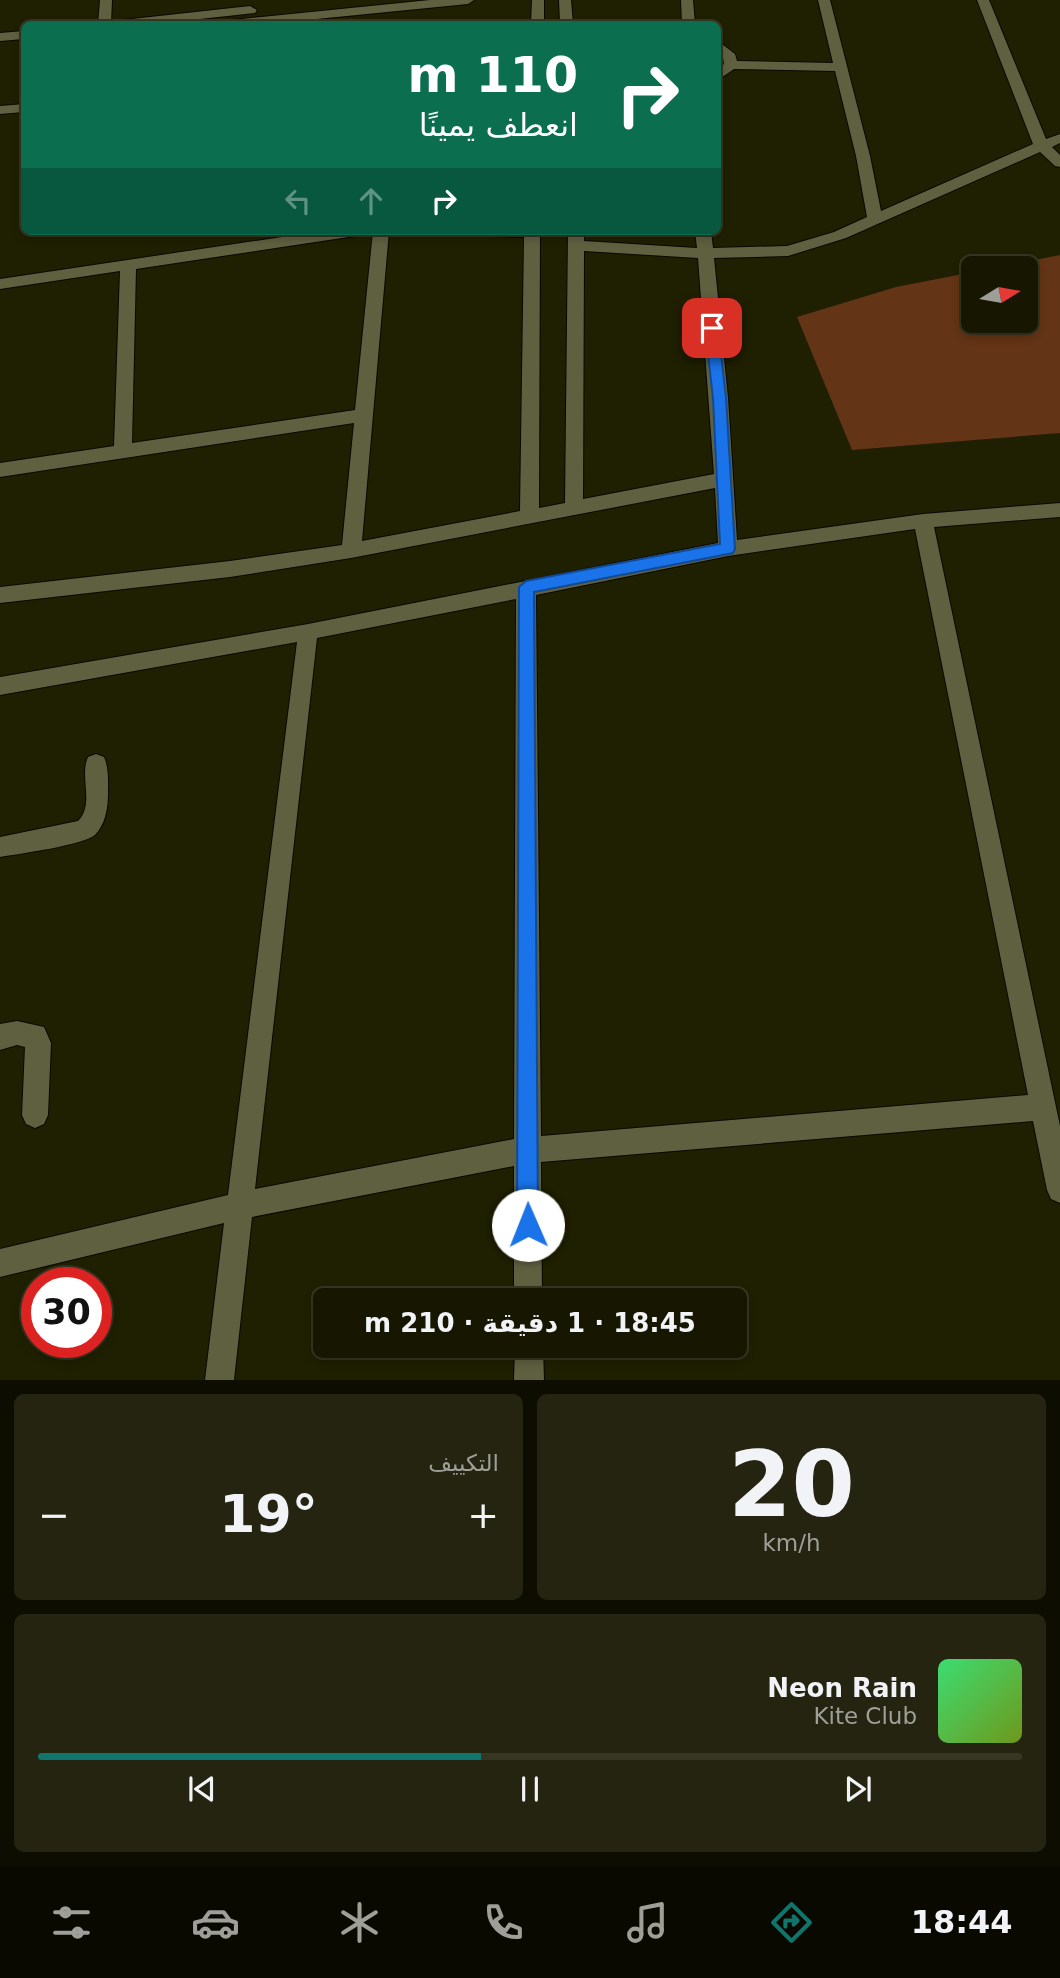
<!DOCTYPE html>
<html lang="ar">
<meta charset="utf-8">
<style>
:root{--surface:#171701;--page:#242410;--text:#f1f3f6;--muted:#9e9f99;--line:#363623;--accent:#0f766e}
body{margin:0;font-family:"DejaVu Sans",Cairo,sans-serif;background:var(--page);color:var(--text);direction:rtl;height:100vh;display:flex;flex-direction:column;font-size:26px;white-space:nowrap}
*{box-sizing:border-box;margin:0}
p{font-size:23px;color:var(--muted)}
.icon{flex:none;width:38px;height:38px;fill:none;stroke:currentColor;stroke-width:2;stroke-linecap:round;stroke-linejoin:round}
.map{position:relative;height:1380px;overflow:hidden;direction:ltr}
.side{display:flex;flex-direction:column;gap:14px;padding:14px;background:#0d0d01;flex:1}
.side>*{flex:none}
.guide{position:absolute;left:21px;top:21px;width:700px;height:214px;border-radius:10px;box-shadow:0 4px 10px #0003,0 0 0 2px var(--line);direction:rtl;background:#0b6e4f;color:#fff;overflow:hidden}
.needle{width:46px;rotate:79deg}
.buttons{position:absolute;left:961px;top:256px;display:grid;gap:14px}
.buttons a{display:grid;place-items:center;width:77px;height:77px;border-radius:10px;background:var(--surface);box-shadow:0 4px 10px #0003,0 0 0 2px var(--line);font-size:35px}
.speed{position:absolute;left:21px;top:1267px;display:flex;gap:14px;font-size:35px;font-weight:700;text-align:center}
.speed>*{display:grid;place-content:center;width:91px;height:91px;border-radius:50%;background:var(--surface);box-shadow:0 4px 10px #0003,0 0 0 2px var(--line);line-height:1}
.speed .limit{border:10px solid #d22;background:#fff;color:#111}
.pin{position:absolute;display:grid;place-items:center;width:60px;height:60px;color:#fff;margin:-30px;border-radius:14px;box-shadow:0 4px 10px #0006}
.me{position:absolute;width:77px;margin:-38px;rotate:359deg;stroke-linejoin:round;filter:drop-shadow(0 0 5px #0008)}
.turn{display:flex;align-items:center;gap:24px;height:147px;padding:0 28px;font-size:32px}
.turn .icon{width:91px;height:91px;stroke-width:2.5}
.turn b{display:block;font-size:49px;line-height:60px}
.lanes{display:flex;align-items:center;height:66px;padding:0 28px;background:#0003;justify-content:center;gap:35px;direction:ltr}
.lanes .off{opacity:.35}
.big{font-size:52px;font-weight:800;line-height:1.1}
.side .widget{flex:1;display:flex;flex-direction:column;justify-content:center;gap:10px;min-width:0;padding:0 24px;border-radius:10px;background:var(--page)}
.side .dial{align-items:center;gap:0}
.dial b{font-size:91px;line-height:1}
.song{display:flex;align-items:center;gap:21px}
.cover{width:84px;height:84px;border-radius:10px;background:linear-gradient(135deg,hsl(140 70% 55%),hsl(80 70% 35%))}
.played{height:7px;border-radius:4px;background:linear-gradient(90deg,var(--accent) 45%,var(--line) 45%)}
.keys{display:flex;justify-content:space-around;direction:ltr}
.heat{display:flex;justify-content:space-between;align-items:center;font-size:38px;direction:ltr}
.side .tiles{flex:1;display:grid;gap:14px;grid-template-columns:1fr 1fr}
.widget:last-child{grid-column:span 2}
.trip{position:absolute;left:313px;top:1288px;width:434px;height:70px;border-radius:10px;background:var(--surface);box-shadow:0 4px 10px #0003,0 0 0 2px var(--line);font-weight:800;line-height:70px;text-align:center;direction:rtl}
.tab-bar{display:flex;height:112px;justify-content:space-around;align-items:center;background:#090900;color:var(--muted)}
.tab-bar .icon{width:49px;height:49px}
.tab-bar .active{color:var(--accent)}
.tab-bar b{font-size:32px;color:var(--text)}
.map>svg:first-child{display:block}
.green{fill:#633415}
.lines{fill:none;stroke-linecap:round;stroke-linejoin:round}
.street-casing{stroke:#090800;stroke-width:2}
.street{fill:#5f6040;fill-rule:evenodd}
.route{fill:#1a73e8;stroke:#114b97;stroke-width:2}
</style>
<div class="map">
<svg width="1060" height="1380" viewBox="0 0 1060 1380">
<rect width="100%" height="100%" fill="#1f1f01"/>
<path class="green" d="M 1060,255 L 1060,433 L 852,450 L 797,317 L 896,287 L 973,272 L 973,320 L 1026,320 L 1026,268 L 994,268 Z"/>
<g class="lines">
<defs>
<path id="street" d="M 100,0 L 112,0 L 111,24 L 98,24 Z
M 430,0 L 474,0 L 468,4 L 266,24 L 225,24 L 232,20 Z
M 532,0 L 544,0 L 544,24 L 531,24 Z
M 559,0 L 571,0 L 573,24 L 560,24 Z
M 681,0 L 693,0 L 695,24 L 682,24 Z
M 818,0 L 830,0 L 870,156 L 881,211 L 1033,144 L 977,0 L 989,0 L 1046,139 L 1060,134 L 1060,143 L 1052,147 L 1060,155 L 1060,167 L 1055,166 L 1040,152 L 846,238 L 788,256 L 714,258 L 728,398 L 737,540 L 923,514 L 1060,503 L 1060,517 L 934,527 L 1060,1126 L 1060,1203 L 1051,1199 L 1047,1190 L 1033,1121 L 541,1162 L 542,1300 L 514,1300 L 514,1166 L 252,1217 L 234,1380 L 205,1380 L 224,1223 L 0,1277 L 0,1249 L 228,1195 L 297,642 L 0,695 L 0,677 L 308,624 L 718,543 L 715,488 L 351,558 L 230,577 L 0,603 L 0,587 L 230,561 L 342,545 L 354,423 L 0,477 L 0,463 L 114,446 L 120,271 L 0,289 L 0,279 L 322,231 L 363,231 L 355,236 L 136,269 L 132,443 L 355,410 L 373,231 L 389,231 L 362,541 L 520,511 L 524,237 L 492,236 L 484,231 L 540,231 L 539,508 L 565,503 L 568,231 L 584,231 L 584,241 L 697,248 L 695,231 L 711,231 L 713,248 L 787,246 L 834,232 L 867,217 L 856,156 L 835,71 L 734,69 L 718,80 L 718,69 L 724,64 L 723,58 L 718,52 L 718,41 L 735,54 L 737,61 L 833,63 ZM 584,251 L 698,258 L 714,474 L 583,499 ZM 915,529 L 1028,1095 L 541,1136 L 536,595 L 728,556 ZM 516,599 L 514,1139 L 255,1189 L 317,638 Z
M 250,6 L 257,10 L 255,13 L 154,24 L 116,24 L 123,20 Z
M 24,31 L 24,39 L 0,41 L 0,33 Z
M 24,104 L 24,112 L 0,114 L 0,106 Z
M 96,754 L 104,757 C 109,768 108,782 108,795 C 108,808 105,825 95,835 C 83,845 19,854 0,857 L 0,837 L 78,821 C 95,804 79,777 88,757 Z
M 17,1021 L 44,1027 L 51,1043 L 48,1115 L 44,1124 L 35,1128 L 26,1124 L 22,1115 L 25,1047 L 17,1045 L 0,1050 L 0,1024 Z
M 515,1346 L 543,1346 L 544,1380 L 514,1380 Z"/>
</defs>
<use href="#street" class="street-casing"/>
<use href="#street" class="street"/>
</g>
<path class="route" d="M 712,324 L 718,328 L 726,398 L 735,549 L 733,553 L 534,592 L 538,1225 L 535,1232 L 528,1235 L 520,1232 L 517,1225 L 519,587 L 526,581 L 720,544 L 713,398 L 705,328 Z"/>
</svg>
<div class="buttons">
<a><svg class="needle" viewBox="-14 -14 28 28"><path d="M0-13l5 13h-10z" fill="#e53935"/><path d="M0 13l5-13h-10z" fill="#9e9f99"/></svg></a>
</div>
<div class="speed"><div class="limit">30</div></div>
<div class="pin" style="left:712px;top:328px;background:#d93025"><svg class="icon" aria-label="arrive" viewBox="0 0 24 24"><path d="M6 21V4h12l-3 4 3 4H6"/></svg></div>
<svg class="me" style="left:528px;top:1225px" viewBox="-20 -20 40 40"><circle r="19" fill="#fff"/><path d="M0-13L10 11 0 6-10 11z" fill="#1a73e8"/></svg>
<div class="trip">18:45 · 1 دقيقة · 210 m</div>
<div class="guide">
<div class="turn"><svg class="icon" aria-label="right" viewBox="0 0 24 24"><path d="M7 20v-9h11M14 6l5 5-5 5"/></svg><div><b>110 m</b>انعطف يمينًا</div></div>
<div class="lanes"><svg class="icon off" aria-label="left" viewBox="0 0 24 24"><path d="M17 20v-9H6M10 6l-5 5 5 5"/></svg><svg class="icon off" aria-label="ahead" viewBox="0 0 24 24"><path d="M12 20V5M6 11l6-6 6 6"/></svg><svg class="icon" aria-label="right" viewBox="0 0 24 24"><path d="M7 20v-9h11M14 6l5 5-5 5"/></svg></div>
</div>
</div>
<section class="side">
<div class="tiles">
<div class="widget dial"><b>20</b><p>km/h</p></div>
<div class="widget"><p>التكييف</p>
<div class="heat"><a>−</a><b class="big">19°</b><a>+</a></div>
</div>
<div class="widget">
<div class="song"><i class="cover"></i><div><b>Neon Rain</b><p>Kite Club</p></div></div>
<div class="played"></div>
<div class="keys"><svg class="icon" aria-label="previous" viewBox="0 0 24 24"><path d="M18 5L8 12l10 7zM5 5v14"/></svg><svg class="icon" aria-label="pause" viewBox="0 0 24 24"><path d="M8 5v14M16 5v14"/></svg><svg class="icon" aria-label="next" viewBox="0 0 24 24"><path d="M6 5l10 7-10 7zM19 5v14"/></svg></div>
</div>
</div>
</section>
<nav class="tab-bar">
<b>18:44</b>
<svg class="icon active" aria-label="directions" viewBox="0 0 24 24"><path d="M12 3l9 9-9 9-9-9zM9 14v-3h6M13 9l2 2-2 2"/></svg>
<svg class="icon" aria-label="music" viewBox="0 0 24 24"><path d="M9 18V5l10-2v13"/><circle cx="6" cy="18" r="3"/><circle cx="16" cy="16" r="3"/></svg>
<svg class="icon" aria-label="phone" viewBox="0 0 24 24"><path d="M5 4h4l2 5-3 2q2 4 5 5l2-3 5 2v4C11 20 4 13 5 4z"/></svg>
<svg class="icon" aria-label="climate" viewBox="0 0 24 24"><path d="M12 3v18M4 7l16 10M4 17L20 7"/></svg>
<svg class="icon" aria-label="car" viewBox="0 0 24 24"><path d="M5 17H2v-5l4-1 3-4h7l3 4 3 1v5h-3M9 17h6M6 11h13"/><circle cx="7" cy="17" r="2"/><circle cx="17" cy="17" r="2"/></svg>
<svg class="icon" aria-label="filters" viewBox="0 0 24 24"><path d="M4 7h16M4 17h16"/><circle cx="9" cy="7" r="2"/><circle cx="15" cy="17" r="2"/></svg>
</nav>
